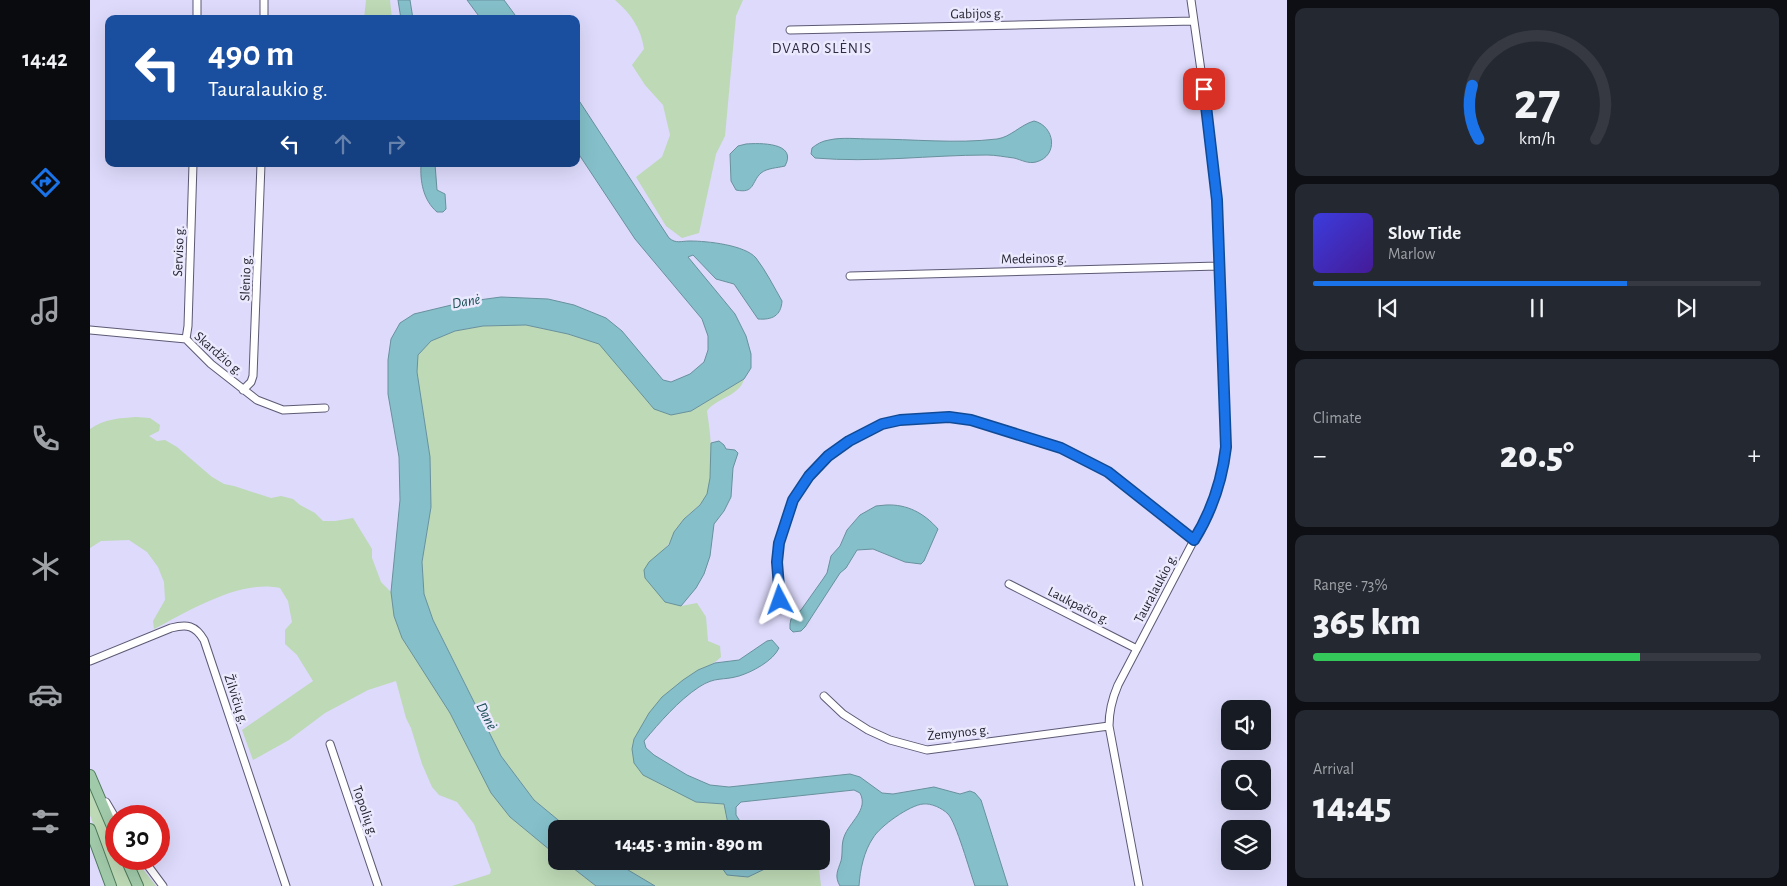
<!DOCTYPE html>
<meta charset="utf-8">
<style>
:root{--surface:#171b24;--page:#242831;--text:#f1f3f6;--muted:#9ea1a6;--line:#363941;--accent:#1a73e8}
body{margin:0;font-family:"Alegreya Sans",sans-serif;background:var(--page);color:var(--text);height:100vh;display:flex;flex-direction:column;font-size:19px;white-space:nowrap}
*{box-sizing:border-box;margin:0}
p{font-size:16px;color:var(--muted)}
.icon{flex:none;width:28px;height:28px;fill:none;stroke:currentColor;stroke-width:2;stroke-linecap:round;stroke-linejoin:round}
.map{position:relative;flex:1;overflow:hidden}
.drawer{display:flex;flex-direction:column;gap:8px;padding:8px;background:#0d0f14;width:500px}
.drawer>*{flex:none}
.banner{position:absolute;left:15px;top:15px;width:475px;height:152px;border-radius:10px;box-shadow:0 5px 20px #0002;background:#1a4fa0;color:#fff;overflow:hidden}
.buttons{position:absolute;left:1131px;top:700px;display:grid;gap:10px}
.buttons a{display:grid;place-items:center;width:50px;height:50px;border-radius:10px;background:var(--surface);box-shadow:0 5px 20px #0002;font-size:25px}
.speed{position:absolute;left:15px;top:805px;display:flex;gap:10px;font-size:25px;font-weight:700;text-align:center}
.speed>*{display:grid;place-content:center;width:65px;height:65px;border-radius:50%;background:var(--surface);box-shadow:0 5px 20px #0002;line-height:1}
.speed .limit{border:8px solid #d22;background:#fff;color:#111}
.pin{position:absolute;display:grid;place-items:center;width:42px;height:42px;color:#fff;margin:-21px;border-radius:10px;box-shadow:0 2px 8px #0006}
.me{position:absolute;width:55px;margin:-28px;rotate:356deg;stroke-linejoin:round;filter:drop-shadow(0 0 4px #0008)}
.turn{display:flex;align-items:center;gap:18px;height:105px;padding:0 20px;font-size:22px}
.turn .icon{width:65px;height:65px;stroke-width:2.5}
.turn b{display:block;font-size:35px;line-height:42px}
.lanes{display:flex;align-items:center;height:48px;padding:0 20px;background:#0003;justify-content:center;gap:25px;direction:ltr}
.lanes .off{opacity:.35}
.big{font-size:38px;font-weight:800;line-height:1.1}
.drawer .tile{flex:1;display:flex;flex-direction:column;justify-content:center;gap:8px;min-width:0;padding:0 18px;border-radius:10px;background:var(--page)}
.drawer .dial{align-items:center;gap:0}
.dial svg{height:130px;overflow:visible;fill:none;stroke:var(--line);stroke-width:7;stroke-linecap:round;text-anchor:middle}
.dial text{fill:var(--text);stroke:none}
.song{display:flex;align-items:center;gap:15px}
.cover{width:60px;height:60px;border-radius:8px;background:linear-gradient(135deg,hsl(240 70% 55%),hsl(260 70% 35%))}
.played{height:5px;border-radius:2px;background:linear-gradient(90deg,var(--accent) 70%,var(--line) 70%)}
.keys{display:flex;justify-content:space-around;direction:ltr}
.heat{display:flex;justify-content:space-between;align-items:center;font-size:28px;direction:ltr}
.charge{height:8px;border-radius:4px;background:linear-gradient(90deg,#34c759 73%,var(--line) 0)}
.trip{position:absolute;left:458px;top:820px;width:282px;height:50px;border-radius:10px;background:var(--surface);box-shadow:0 5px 20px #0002;font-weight:800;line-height:50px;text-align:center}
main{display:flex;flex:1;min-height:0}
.tab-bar{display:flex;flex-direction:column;width:90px;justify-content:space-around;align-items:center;background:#090b0e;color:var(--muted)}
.tab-bar .icon{width:35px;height:35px}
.tab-bar .current{color:var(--accent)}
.tab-bar b{font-size:22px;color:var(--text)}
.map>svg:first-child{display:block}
.green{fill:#bdd9b5}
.water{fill:#85c0ca;stroke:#68919c}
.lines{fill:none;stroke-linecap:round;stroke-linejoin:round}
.minor-casing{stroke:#5c5974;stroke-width:9}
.primary-casing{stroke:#4d795a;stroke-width:12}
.minor{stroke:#fff;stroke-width:7}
.primary{stroke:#a1caaa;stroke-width:10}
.route-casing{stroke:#114b97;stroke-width:12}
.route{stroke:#1a73e8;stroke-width:9}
.labels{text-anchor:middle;stroke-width:5;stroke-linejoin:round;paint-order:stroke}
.street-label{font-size:14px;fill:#252430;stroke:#ebe9fd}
.neighbourhood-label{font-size:15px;letter-spacing:1px;fill:#2e2a43;stroke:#ebe9fd}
.water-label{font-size:15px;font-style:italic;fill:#184c54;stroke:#ebe9fd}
</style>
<main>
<nav class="tab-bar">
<b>14:42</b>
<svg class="icon current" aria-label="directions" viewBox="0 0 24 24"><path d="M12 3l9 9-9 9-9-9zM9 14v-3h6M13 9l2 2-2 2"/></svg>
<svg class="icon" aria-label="music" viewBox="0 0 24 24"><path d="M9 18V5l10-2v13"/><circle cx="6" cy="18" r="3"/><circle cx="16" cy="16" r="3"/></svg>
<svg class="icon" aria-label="phone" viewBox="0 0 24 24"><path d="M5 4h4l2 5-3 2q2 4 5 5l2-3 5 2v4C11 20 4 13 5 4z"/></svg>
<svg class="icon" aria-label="climate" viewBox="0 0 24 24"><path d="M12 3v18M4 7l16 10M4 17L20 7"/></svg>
<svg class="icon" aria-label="car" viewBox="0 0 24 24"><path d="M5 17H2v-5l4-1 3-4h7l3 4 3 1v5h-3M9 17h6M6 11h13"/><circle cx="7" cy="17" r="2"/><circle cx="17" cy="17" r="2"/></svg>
<svg class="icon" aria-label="filters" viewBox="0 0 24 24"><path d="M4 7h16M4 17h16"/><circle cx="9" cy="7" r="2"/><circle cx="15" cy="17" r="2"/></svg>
</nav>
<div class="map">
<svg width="1197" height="886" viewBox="0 0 1197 886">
<rect width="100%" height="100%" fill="#dddafb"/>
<path class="green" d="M 276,0 L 300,0 L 302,19 L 274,19 Z
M 525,0 L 653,0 L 646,16 L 635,136 L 626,154 L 609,233 L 592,238 L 576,226 L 546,177 L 572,157 L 580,135 L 573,105 L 555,85 L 542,65 L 554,49 C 551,28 541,14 525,0 Z
M 436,325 L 478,334 L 509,344 L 526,362 L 601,411 L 654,379 C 650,396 626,398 617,411 C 620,431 626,477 617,495 C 611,506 600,512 593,520 C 585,531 581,543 572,552 L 591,606 L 607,603 L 616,617 L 618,641 L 630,646 L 631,657 C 621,667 606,670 595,679 C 572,695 559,716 544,739 L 606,802 L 634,804 L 639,829 L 479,829 L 444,800 L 411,756 L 343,620 L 334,594 L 332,562 L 341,507 L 340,457 L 327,372 L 328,355 L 340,341 L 365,331 L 393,326 Z
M 46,417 L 60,418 L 70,425 L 69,431 L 59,436 L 67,441 L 75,440 L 87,447 L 122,477 L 134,484 L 144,486 L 181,498 L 191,496 L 203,499 L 210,505 L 225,513 L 233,521 L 245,521 L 263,518 L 282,549 L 282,558 L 291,582 L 301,592 L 304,616 L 312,638 L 360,713 L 378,748 L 420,817 L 466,855 L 466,861 L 474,861 L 506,886 L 362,886 L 400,874 L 401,870 L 384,824 L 367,802 L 349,795 L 342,787 L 332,764 L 321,728 L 316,718 L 306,681 L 278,690 L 235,713 L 199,740 L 163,760 L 152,730 L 223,681 L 207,655 L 195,644 L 195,630 L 202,622 L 198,601 L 190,588 C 150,579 99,611 64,629 L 63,621 L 75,600 L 74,582 L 68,567 L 57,552 L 39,540 L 11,541 L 0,548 L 0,429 C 14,419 30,418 46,417 Z
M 0,790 L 26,848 L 26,859 L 31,859 L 43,886 L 25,886 L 0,815 Z
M 42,859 L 45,859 L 66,886 L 54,886 Z
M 523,861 L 627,861 L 637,875 L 657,877 L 679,867 L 698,865 L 702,861 L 721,861 L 729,868 L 731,886 L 565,886 Z"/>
<path class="water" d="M 308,0 L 320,0 L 323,19 L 311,19 Z
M 377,0 L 414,0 L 428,19 L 391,19 Z
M 486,96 L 579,238 C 586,244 591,241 600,241 C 617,241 655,245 666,258 C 676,271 684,287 692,301 C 691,316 682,320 668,319 L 644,284 L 626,279 L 603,255 L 598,257 L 645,314 L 656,336 L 661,354 L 661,368 L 654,379 L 601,411 L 581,415 L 564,409 L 509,344 L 478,334 L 436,325 L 393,326 L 365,331 L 341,341 L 328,355 L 327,372 L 340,457 L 341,507 L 332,562 L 334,594 L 343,620 L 411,756 L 444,800 L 479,829 L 466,829 L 466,855 L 420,817 L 401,793 L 360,713 L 312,638 L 304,616 L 301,592 L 310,500 L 309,457 L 298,394 L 298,360 L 301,339 L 310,323 L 324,314 L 374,302 L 411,297 L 458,299 L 484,305 L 516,318 L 532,331 L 573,380 L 581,382 L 600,374 L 614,362 L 618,350 L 618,336 L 612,319 L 545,239 L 486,150 Z
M 944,121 C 965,126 969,156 946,162 C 938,164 932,160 924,158 C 915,157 906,155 897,155 C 840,155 782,163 725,158 L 721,154 L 722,148 C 727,144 732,141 739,140 C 752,137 767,139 781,139 C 823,139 865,144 907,139 C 921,137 930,125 944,121 Z
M 656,144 C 669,143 708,142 695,166 C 687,168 677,168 671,173 C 661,182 665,194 646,190 L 641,181 L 640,154 L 648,146 Z
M 331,164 L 345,164 L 347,190 L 355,194 L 356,209 L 353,212 L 347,212 C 333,200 330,181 331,164 Z
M 629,441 L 634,445 L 636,449 L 645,450 L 648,453 L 643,468 L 641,497 L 634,511 L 624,524 L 620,556 L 614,574 L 606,588 L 591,606 L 575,602 L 555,578 L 554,570 L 559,562 L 579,545 L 584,532 L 594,519 L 610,505 L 617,494 L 620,478 L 621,443 Z
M 796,505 C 817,504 834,513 848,529 L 834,561 L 831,564 L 815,562 L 783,549 L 767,550 L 756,568 L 750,573 L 715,627 L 711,631 L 703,632 L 700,629 L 700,624 L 701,619 L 711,610 L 733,579 L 737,573 L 741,556 L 750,546 L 757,530 L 770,515 L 786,506 Z
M 682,640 L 689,648 C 683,661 662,672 649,676 C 632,681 626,676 609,687 C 588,701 570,722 554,741 L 556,748 L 564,755 L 597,775 L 620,785 L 639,787 L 760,774 L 770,777 L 792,793 L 803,794 L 844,787 L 870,794 L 880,791 L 885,793 L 891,800 L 918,886 L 885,886 C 880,872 866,822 858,814 C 852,808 841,803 833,804 C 820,805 790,826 783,838 C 774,851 770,870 769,886 L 750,886 C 744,876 748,870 751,861 C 753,853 751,845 754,837 C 759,822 779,810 770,793 L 764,790 L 651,802 L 646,807 L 646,815 L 655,829 L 639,829 L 634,804 L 606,802 L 553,775 L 544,763 L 542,749 L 544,739 L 559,713 L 572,697 L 593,680 L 608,670 L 625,663 L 649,660 L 677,641 Z
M 474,861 L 523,861 L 565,886 L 506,886 Z
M 627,861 C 638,861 648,868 658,861 L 702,861 L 698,865 L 679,867 L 658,877 L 637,875 Z"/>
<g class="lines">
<defs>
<path id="minor" d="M 107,19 L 107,0
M 174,19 L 174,0
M 700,30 L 1104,21
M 760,276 L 1128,266
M 0,330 L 96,339 L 121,364 L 167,400 L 193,410 L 235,408
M 96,339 L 98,326 L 103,164
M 153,390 L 161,382 L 163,376 L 171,164
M 919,584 L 1047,649
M 689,600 L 687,562 L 689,543 L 703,500 L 719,476 L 738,457 L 759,441 L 793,424 L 810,420 L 859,417 L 881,420 L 971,448 L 1018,472 L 1104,540
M 0,661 L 81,628 C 97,624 105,625 114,640 L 196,886
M 734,696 L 753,714 L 778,730 L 800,740 L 837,750 L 1019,726
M 240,744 L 288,886
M 16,802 L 26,819
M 53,859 L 73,886
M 1049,886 L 1019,726 C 1019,711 1022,699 1028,685 L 1104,540 C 1122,511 1132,482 1136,447 L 1127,200 L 1121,141 L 1101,0"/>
<path id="primary" d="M 0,775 L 26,836
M 0,829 L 21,886
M 36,859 L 48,886"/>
</defs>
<use href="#minor" class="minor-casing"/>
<use href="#primary" class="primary-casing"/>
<use href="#minor" class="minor"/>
<use href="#primary" class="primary"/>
</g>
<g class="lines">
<defs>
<path id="route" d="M 690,600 L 687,562 L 689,543 L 703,500 L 719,476 L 738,456 L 759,441 L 792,424 L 810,420 L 859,417 L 881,420 L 971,448 L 1018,472 L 1104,540 C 1122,511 1132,481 1136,447 L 1127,200 L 1114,89"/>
</defs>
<use href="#route" class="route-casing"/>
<use href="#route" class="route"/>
</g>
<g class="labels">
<g class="street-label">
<text transform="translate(887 13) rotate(-1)" y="5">Gabijos g.</text>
<text transform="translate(88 251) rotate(-88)" y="5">Serviso g.</text>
<text transform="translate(944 258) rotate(-1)" y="5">Medeinos g.</text>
<text transform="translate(155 278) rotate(-88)" y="5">Slėnio g.</text>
<text transform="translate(129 353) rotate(41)" y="5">Skardžio g.</text>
<text transform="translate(1065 588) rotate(-62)" y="5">Tauralaukio g.</text>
<text transform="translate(989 605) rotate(27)" y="5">Laukpačio g.</text>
<text transform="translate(147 699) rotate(72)" y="5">Žilvičių g.</text>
<text transform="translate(868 732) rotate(-6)" y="5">Žemynos g.</text>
<text transform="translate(276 811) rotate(71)" y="5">Topolių g.</text>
</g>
<g class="neighbourhood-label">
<text x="732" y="53">DVARO SLĖNIS</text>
</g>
<g class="water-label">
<text transform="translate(376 301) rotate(-10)" y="5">Danė</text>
<text transform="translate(397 716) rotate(63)" y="5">Danė</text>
</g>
</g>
</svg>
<div class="buttons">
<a><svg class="icon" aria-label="sound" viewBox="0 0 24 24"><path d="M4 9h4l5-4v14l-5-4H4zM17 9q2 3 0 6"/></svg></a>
<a><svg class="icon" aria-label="search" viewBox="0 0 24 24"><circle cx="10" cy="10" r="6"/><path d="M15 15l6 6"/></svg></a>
<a><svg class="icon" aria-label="layers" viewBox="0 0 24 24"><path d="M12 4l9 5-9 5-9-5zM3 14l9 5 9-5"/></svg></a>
</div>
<div class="speed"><div class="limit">30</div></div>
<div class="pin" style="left:1114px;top:89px;background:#d93025"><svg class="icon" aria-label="arrive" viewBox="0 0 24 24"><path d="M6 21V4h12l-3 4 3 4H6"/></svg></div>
<svg class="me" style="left:690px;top:600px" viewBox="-20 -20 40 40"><path d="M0-17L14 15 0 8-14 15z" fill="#1a73e8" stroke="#fff" stroke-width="4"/></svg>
<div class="trip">14:45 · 3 min · 890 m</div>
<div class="banner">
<div class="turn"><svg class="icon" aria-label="left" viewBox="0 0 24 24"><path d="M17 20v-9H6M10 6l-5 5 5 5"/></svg><div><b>490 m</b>Tauralaukio g.</div></div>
<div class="lanes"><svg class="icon" aria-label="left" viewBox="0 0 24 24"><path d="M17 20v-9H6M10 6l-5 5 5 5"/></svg><svg class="icon off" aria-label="ahead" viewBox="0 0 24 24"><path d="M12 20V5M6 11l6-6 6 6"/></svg><svg class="icon off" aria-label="right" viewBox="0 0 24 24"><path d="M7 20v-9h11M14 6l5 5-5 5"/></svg></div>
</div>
</div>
<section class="drawer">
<div class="tile dial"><svg viewBox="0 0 100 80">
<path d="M14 69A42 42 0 1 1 86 69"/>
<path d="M14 69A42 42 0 0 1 10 36" stroke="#1a73e8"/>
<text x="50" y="56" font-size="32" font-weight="700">27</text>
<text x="50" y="72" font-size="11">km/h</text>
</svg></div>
<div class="tile">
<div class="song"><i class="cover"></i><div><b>Slow Tide</b><p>Marlow</p></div></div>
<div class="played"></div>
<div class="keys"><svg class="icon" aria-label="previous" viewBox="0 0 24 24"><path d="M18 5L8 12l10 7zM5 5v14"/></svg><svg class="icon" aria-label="pause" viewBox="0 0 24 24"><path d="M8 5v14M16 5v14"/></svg><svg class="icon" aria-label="next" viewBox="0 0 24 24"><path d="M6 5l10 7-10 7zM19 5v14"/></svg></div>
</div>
<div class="tile"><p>Climate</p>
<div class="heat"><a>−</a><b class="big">20.5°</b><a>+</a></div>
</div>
<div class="tile"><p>Range · 73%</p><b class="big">365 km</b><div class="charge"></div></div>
<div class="tile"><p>Arrival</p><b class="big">14:45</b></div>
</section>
</main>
